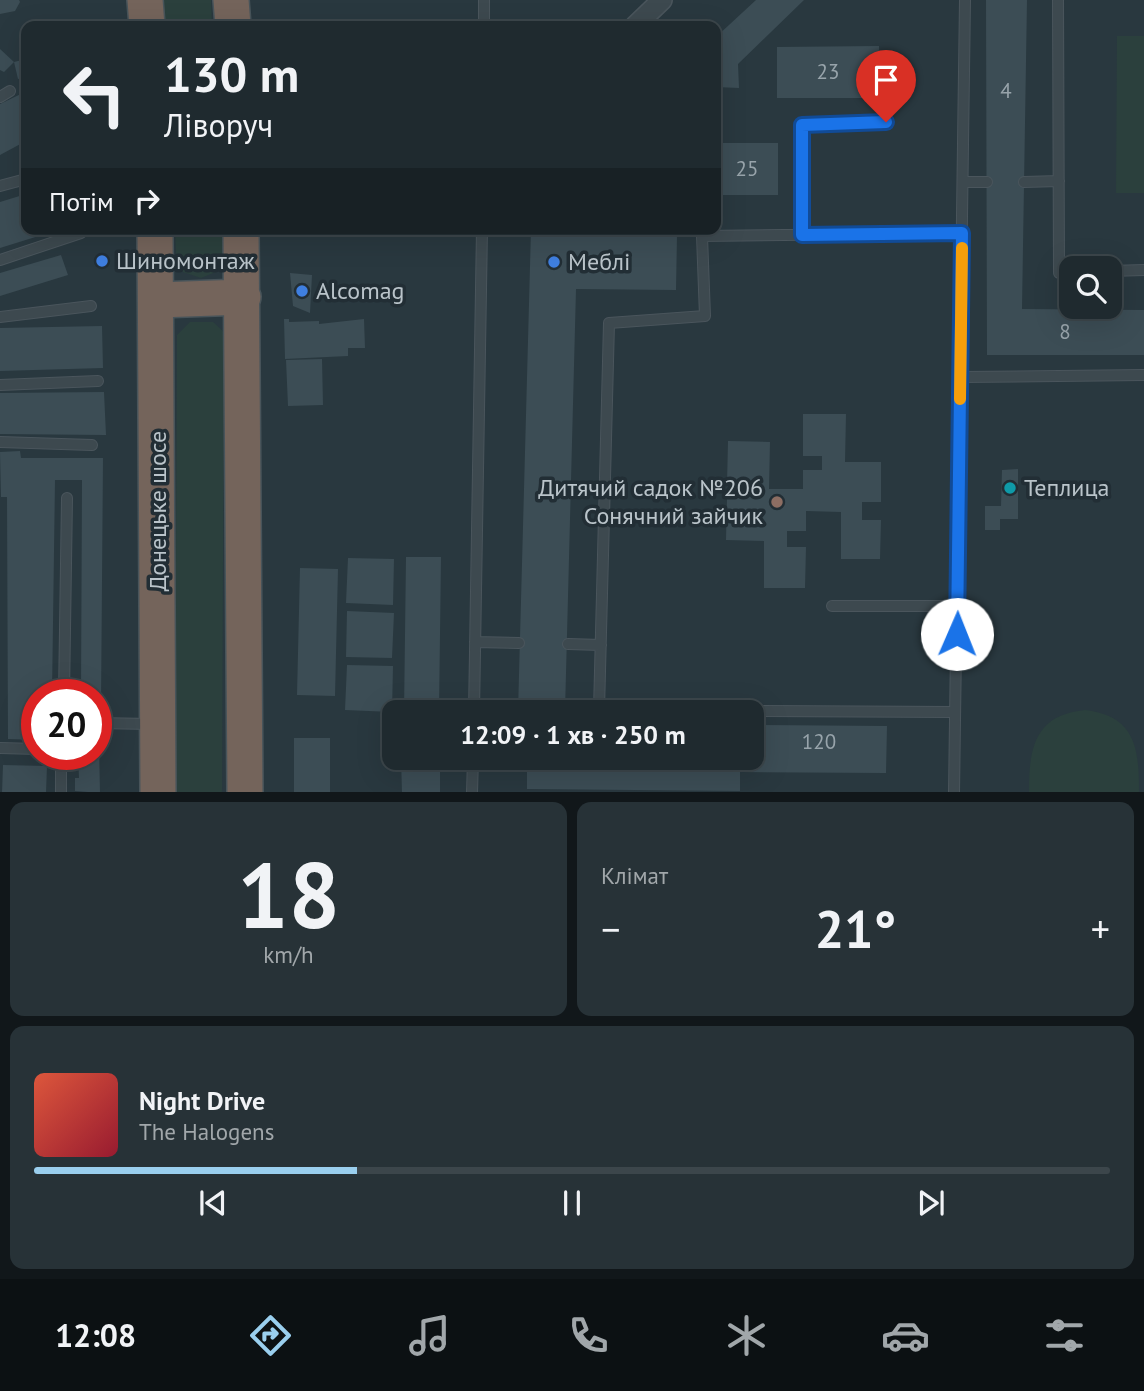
<!DOCTYPE html>
<html lang="uk">
<meta charset="utf-8">
<style>
:root{--surface:#1f2a2f;--page:#273237;--text:#f1f3f6;--muted:#a1a7aa;--line:#3c464b;--accent:#9acfee}
body{margin:0;font-family:"PT Sans",sans-serif;background:var(--page);color:var(--text);height:100vh;display:flex;flex-direction:column;font-size:26px;white-space:nowrap}
*{box-sizing:border-box;margin:0}
p{font-size:23px;color:var(--muted)}
.icon{flex:none;width:38px;height:38px;fill:none;stroke:currentColor;stroke-width:2;stroke-linecap:round;stroke-linejoin:round}
.map{position:relative;height:792px;overflow:hidden}
.details{display:flex;flex-direction:column;gap:10px;padding:10px;background:#11171a;flex:1}
.details>*{flex:none}
.top-card{position:absolute;left:21px;top:21px;width:700px;height:214px;border-radius:14px;box-shadow:0 7px 28px #0002,0 0 0 2px var(--line);background:#1f2a2f;color:var(--text);overflow:hidden}
.fabs{position:absolute;left:1059px;top:256px;display:grid;gap:14px}
.fabs a{display:grid;place-items:center;width:63px;height:63px;border-radius:14px;background:var(--surface);box-shadow:0 7px 28px #0002,0 0 0 2px var(--line);font-size:35px}
.speed{position:absolute;left:21px;top:679px;display:flex;gap:14px;font-size:35px;font-weight:700;text-align:center}
.speed>*{display:grid;place-content:center;width:91px;height:91px;border-radius:50%;background:var(--surface);box-shadow:0 7px 28px #0002,0 0 0 2px var(--line);line-height:1}
.speed .limit{border:10px solid #d22;background:#fff;color:#111}
.pin{position:absolute;display:grid;place-items:center;width:60px;height:60px;color:#fff;margin:-72px -30px;border-radius:50% 50% 50% 0;rotate:-45deg;box-shadow:0 0 7px #0007}
.pin .icon{rotate:45deg}
.me{position:absolute;width:77px;margin:-38px;rotate:1deg;stroke-linejoin:round;filter:drop-shadow(0 0 5px #0008)}
.turn{display:flex;align-items:center;gap:24px;height:147px;padding:0 28px;font-size:32px}
.turn .icon{width:91px;height:91px;stroke-width:2.5}
.turn b{display:block;font-size:49px;line-height:60px}
.then{display:flex;align-items:center;height:66px;padding:0 28px;background:#0003;gap:14px;font-size:26px}
.big{font-size:52px;font-weight:700;line-height:1.1}
.details .widget{flex:1;display:flex;flex-direction:column;justify-content:center;gap:10px;min-width:0;padding:0 24px;border-radius:14px;background:var(--page)}
.details .dial{align-items:center;gap:0}
.dial b{font-size:91px;line-height:1}
.song{display:flex;align-items:center;gap:21px}
.cover{width:84px;height:84px;border-radius:10px;background:linear-gradient(135deg,hsl(10 70% 55%),hsl(350 70% 35%))}
.played{height:7px;border-radius:4px;background:linear-gradient(90deg,var(--accent) 30%,var(--line) 30%)}
.keys{display:flex;justify-content:space-around;direction:ltr}
.heat{display:flex;justify-content:space-between;align-items:center;font-size:38px;direction:ltr}
.details .tiles{flex:1;display:grid;gap:10px;grid-template-columns:1fr 1fr}
.widget:last-child{grid-column:span 2}
.trip{position:absolute;left:382px;top:700px;width:382px;height:70px;border-radius:14px;background:var(--surface);box-shadow:0 7px 28px #0002,0 0 0 2px var(--line);font-weight:700;line-height:70px;text-align:center}
.tab-bar{display:flex;height:112px;justify-content:space-around;align-items:center;background:#0c1113;color:var(--muted)}
.tab-bar .icon{width:49px;height:49px}
.tab-bar .selected{color:var(--accent)}
.tab-bar b{font-size:32px;color:var(--text)}
.map>svg:first-child{display:block}
.green{fill:#2b403d}
.building{fill:#3c4d55}
.lines{fill:none;stroke-linecap:round;stroke-linejoin:round}
.lane-casing{stroke:#4a555c;stroke-width:12}
.street-casing{stroke:#4a555c;stroke-width:22}
.highway-casing{stroke:#48545a;stroke-width:38}
.lane{stroke:#3d494f;stroke-width:10}
.street{stroke:#3d494f;stroke-width:19}
.highway{stroke:#74645b;stroke-width:35}
.route-casing{stroke:#114b97;stroke-width:18}
.route{stroke:#1a73e8;stroke-width:12}
.slow{stroke:#f59e0b;stroke-width:12}
.shop-dot{fill:#3f7fe0;stroke:#222e35;stroke-width:2.5}
.culture-dot{fill:#0f9aa8;stroke:#222e35;stroke-width:2.5}
.education-dot{fill:#8d6e63;stroke:#222e35;stroke-width:2.5}
.labels{text-anchor:middle;stroke-width:7;stroke-linejoin:round;paint-order:stroke}
.number-label{font-size:21px;fill:#98a4ab}
.poi-label{font-size:24px;fill:#bac4ca;stroke:#222e35;text-anchor:start}
.street-label{font-size:24px;fill:#bac4ca;stroke:#222e35}
</style>
<div class="map">
<svg width="1144" height="793" viewBox="0 0 1144 793">
<rect width="100%" height="100%" fill="#29383f"/>
<path class="green" d="M 163,0 L 211,0 L 212,26 L 165,26 Z
M 1117,36 L 1144,36 L 1144,193 L 1116,193 Z
M 175,229 L 222,229 L 223,255 L 216,272 L 201,278 L 183,272 L 176,254 Z
M 190,322 L 213,322 L 224,332 L 222,792 L 175,793 L 177,335 Z
M 1085,710 C 1136,716 1139,749 1139,792 L 1029,792 C 1029,749 1034,715 1085,710 Z"/>
<path class="building" d="M 0,0 L 19,0 L 20,2 L 15,11 L 0,14 Z
M 756,0 L 804,0 L 738,64 L 739,88 L 716,87 L 716,37 Z
M 986,0 L 1027,0 L 1022,309 L 1144,310 L 1144,355 L 987,355 Z
M 879,46 L 880,98 L 777,98 L 777,47 Z
M 0,49 L 14,62 L 4,72 L 0,70 Z
M 26,59 L 26,77 L 18,79 L 14,62 Z
M 26,80 L 26,141 L 0,155 L 0,104 L 23,93 L 19,83 Z
M 716,143 L 778,143 L 778,195 L 716,195 Z
M 26,194 L 26,229 L 58,230 L 0,248 L 0,202 Z
M 531,229 L 577,229 L 577,235 L 677,236 L 676,290 L 576,289 L 565,712 L 518,712 Z
M 61,255 L 68,275 L 0,296 L 0,273 Z
M 290,273 L 312,275 L 310,313 L 293,306 Z
M 284,319 L 289,319 L 289,322 L 319,321 L 319,324 L 364,319 L 365,348 L 348,348 L 348,356 L 285,359 Z
M 102,326 L 103,368 L 0,371 L 0,328 Z
M 322,359 L 323,405 L 288,406 L 286,360 Z
M 104,392 L 106,435 L 0,434 L 0,393 Z
M 803,414 L 846,414 L 845,462 L 881,462 L 881,502 L 862,502 L 862,520 L 881,520 L 880,559 L 841,559 L 841,512 L 806,511 L 806,531 L 787,531 L 787,547 L 806,547 L 805,588 L 764,588 L 764,541 L 726,540 L 727,498 L 746,498 L 747,484 L 727,484 L 728,441 L 770,442 L 769,489 L 803,489 L 803,470 L 822,470 L 822,456 L 803,456 Z
M 20,451 L 21,458 L 103,458 L 101,706 L 96,706 L 96,695 L 81,695 L 82,480 L 55,480 L 52,695 L 37,695 L 37,740 L 8,739 L 7,497 L 1,497 L 0,452 Z
M 1018,469 L 1018,519 L 1000,519 L 1000,530 L 985,530 L 985,506 L 1001,506 L 1002,470 Z
M 406,557 L 441,557 L 439,712 L 404,712 Z
M 348,558 L 394,559 L 393,605 L 346,603 Z
M 300,568 L 338,569 L 335,696 L 297,695 Z
M 347,611 L 394,613 L 392,658 L 346,657 Z
M 347,665 L 393,666 L 392,712 L 345,710 Z
M 751,725 L 887,726 L 886,773 L 740,772 L 740,791 L 527,789 L 527,758 L 751,758 Z
M 294,738 L 330,738 L 330,793 L 294,793 Z
M 96,744 L 99,744 L 100,793 L 75,791 L 75,778 L 79,778 L 78,754 L 96,754 Z
M 401,758 L 440,758 L 440,793 L 402,793 Z
M 3,765 L 47,766 L 46,793 L 2,793 Z"/>
<g class="lines">
<defs>
<path id="lane" d="M 1058,0 L 1059,273 L 1071,273
M 484,26 L 484,0
M 0,97 L 10,91
M 963,182 L 987,182
M 1024,182 L 1059,181
M 0,186 L 26,179
M 802,235 L 802,125 L 886,122
M 0,260 L 81,233
M 1110,271 L 1144,270
M 0,317 L 91,306
M 961,377 L 1144,375
M 0,385 L 98,381
M 0,442 L 92,445
M 832,606 L 957,606
M 475,642 L 519,643
M 568,644 L 601,645
M 64,695 L 67,498
M 474,712 L 482,229
M 955,712 L 599,710 L 609,323 L 705,316 L 702,236 L 962,233
M 96,723 L 151,724
M 0,748 L 37,749
M 61,754 L 61,793
M 472,793 L 473,758
M 954,793 L 965,0"/>
<path id="street" d="M 635,26 L 662,0"/>
<path id="highway" d="M 145,0 L 147,26
M 231,0 L 233,26
M 155,229 L 158,793
M 241,229 L 245,793
M 158,300 L 243,297"/>
</defs>
<use href="#lane" class="lane-casing"/>
<use href="#street" class="street-casing"/>
<use href="#highway" class="highway-casing"/>
<use href="#lane" class="lane"/>
<use href="#street" class="street"/>
<use href="#highway" class="highway"/>
</g>
<g class="lines">
<defs>
<path id="route" d="M 886,122 L 802,125 L 802,235 L 962,233 L 957,634"/>
</defs>
<use href="#route" class="route-casing"/>
<use href="#route" class="route"/>
<path class="slow" d="M 960,399 L 962,248"/>
</g>
<g class="shop-dot">
<circle cx="102" cy="261" r="7"/>
<circle cx="554" cy="262" r="7"/>
<circle cx="302" cy="291" r="7"/>
</g>
<circle class="culture-dot" cx="1010" cy="488" r="7"/>
<circle class="education-dot" cx="777" cy="502" r="7"/>
<g class="labels">
<g class="number-label">
<text x="828" y="79">23</text>
<text x="1006" y="98">4</text>
<text x="747" y="176">25</text>
<text x="1065" y="339">8</text>
<text x="819" y="749">120</text>
</g>
<g class="poi-label">
<text x="116" y="269">Шиномонтаж</text>
<text x="568" y="270">Меблі</text>
<text x="316" y="299">Alcomag</text>
<text x="763" y="496" text-anchor="end">Дитячий садок №206<tspan x="763" dy="28">Сонячний зайчик</tspan></text>
<text x="1024" y="496">Теплица</text>
</g>
<g class="street-label">
<text transform="translate(158 511) rotate(-90)" y="8">Донецьке шосе</text>
</g>
</g>
</svg>
<div class="fabs">
<a><svg class="icon" aria-label="search" viewBox="0 0 24 24"><circle cx="10" cy="10" r="6"/><path d="M15 15l6 6"/></svg></a>
</div>
<div class="speed"><div class="limit">20</div></div>
<div class="pin" style="left:886px;top:122px;background:#d93025"><svg class="icon" aria-label="arrive" viewBox="0 0 24 24"><path d="M6 21V4h12l-3 4 3 4H6"/></svg></div>
<svg class="me" style="left:957px;top:634px" viewBox="-20 -20 40 40"><circle r="19" fill="#fff"/><path d="M0-13L10 11 0 6-10 11z" fill="#1a73e8"/></svg>
<div class="trip">12:09 · 1 хв · 250 m</div>
<div class="top-card">
<div class="turn"><svg class="icon" aria-label="left" viewBox="0 0 24 24"><path d="M17 20v-9H6M10 6l-5 5 5 5"/></svg><div><b>130 m</b>Ліворуч</div></div>
<div class="then">Потім<svg class="icon" aria-label="right" viewBox="0 0 24 24"><path d="M7 20v-9h11M14 6l5 5-5 5"/></svg></div>
</div>
</div>
<section class="details">
<div class="tiles">
<div class="widget dial"><b>18</b><p>km/h</p></div>
<div class="widget"><p>Клімат</p>
<div class="heat"><a>−</a><b class="big">21°</b><a>+</a></div>
</div>
<div class="widget">
<div class="song"><i class="cover"></i><div><b>Night Drive</b><p>The Halogens</p></div></div>
<div class="played"></div>
<div class="keys"><svg class="icon" aria-label="previous" viewBox="0 0 24 24"><path d="M18 5L8 12l10 7zM5 5v14"/></svg><svg class="icon" aria-label="pause" viewBox="0 0 24 24"><path d="M8 5v14M16 5v14"/></svg><svg class="icon" aria-label="next" viewBox="0 0 24 24"><path d="M6 5l10 7-10 7zM19 5v14"/></svg></div>
</div>
</div>
</section>
<nav class="tab-bar">
<b>12:08</b>
<svg class="icon selected" aria-label="directions" viewBox="0 0 24 24"><path d="M12 3l9 9-9 9-9-9zM9 14v-3h6M13 9l2 2-2 2"/></svg>
<svg class="icon" aria-label="music" viewBox="0 0 24 24"><path d="M9 18V5l10-2v13"/><circle cx="6" cy="18" r="3"/><circle cx="16" cy="16" r="3"/></svg>
<svg class="icon" aria-label="phone" viewBox="0 0 24 24"><path d="M5 4h4l2 5-3 2q2 4 5 5l2-3 5 2v4C11 20 4 13 5 4z"/></svg>
<svg class="icon" aria-label="climate" viewBox="0 0 24 24"><path d="M12 3v18M4 7l16 10M4 17L20 7"/></svg>
<svg class="icon" aria-label="car" viewBox="0 0 24 24"><path d="M5 17H2v-5l4-1 3-4h7l3 4 3 1v5h-3M9 17h6M6 11h13"/><circle cx="7" cy="17" r="2"/><circle cx="17" cy="17" r="2"/></svg>
<svg class="icon" aria-label="filters" viewBox="0 0 24 24"><path d="M4 7h16M4 17h16"/><circle cx="9" cy="7" r="2"/><circle cx="15" cy="17" r="2"/></svg>
</nav>
